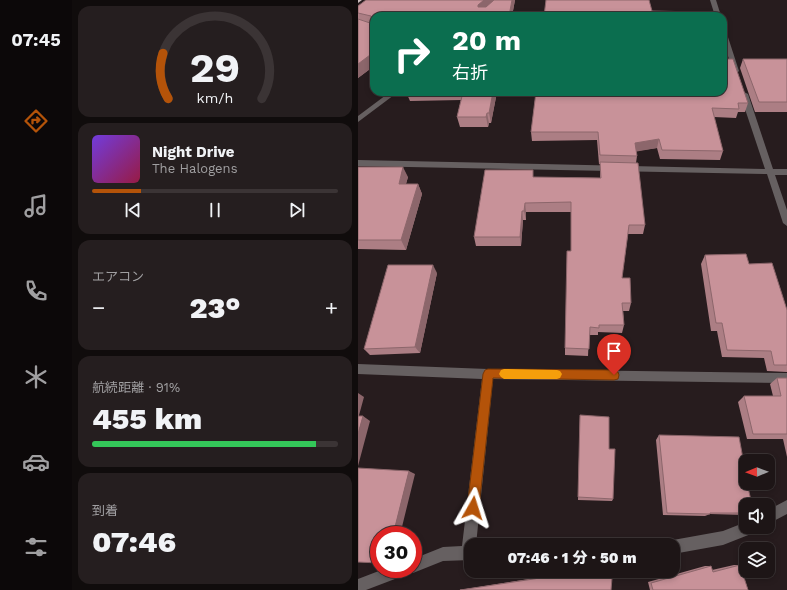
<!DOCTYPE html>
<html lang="ja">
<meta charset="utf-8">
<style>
:root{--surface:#1d1516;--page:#251e1f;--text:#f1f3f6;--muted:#a09fa1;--line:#3b3435;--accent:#b45309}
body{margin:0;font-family:"Work Sans","Noto Sans JP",sans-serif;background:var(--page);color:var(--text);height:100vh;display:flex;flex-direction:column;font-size:15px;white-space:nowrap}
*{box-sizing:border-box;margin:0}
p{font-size:13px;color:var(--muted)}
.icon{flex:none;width:22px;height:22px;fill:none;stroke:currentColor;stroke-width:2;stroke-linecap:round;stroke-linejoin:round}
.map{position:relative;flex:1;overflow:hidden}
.drawer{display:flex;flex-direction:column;gap:6px;padding:6px;background:#100c0c;width:286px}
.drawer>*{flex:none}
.top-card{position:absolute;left:12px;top:12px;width:357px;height:84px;border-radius:12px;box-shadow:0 2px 6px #0003,0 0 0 1px var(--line);background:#0b6e4f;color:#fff;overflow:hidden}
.needle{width:26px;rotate:269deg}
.fabs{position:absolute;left:381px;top:454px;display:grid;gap:8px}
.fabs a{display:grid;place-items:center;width:36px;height:36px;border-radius:8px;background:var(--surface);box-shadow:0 2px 6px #0003,0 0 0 1px var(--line);font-size:20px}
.speed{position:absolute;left:12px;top:526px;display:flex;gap:8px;font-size:20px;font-weight:700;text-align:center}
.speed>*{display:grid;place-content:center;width:52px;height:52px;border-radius:50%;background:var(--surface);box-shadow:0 2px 6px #0003,0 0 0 1px var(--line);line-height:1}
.speed .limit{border:6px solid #d22;background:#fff;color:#111}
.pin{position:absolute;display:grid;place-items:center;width:34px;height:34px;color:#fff;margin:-41px -17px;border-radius:50% 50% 50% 0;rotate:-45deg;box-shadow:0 0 4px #0007}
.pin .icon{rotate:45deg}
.me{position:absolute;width:44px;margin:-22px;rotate:6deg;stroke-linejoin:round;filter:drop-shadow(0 0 3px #0008)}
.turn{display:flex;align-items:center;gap:14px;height:84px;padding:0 16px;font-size:18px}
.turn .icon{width:52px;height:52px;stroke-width:2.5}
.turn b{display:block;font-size:28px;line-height:34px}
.big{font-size:30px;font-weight:800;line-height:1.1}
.drawer .tile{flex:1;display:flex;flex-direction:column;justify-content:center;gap:6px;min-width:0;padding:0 14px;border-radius:12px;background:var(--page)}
.drawer .dial{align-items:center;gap:0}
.dial svg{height:104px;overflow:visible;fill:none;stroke:var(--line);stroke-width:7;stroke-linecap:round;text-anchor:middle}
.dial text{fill:var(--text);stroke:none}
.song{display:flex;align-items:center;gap:12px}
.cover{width:48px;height:48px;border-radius:6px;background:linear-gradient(135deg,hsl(260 70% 55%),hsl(340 70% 35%))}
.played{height:4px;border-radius:2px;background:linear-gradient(90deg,var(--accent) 20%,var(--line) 20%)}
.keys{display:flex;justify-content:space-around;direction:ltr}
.heat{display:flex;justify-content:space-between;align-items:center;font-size:22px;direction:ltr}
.charge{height:6px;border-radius:3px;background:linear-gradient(90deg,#34c759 91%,var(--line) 0)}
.trip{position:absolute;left:106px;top:538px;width:216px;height:40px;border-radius:12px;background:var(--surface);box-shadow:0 2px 6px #0003,0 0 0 1px var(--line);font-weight:800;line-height:40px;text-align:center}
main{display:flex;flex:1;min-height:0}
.menu{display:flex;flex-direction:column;width:72px;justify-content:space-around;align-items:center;background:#0c0809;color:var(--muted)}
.menu .icon{width:28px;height:28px}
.menu .active{color:var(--accent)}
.menu b{font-size:18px;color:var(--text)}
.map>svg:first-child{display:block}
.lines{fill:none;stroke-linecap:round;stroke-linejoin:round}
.minor{fill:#666061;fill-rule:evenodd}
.highway{fill:#cabcbd;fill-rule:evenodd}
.wall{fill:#ac7e84}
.shaded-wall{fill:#8c666b}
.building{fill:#c89299;stroke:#8c666b}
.route{fill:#b45309;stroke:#753606}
.slow{fill:#f59e0b}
</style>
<main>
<nav class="menu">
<b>07:45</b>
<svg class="icon active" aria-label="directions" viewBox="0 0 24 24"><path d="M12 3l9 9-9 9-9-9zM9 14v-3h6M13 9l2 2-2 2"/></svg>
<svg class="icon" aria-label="music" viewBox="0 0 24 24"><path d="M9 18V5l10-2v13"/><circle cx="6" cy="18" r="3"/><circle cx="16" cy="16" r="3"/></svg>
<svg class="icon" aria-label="phone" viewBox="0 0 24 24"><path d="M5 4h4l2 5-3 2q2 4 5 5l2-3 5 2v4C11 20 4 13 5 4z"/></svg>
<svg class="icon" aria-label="climate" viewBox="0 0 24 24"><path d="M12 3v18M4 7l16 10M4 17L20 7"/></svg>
<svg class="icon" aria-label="car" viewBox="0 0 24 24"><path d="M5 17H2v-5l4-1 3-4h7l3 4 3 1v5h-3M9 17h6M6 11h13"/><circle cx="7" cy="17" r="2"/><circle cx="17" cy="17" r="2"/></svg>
<svg class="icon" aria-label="filters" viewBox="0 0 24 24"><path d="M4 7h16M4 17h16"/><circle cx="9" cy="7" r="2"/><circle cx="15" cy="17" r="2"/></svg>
</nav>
<section class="drawer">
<div class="tile dial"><svg viewBox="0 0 100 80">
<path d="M14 69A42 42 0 1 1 86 69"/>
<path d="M14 69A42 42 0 0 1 10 34" stroke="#b45309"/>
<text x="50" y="56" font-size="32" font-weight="700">29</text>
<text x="50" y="72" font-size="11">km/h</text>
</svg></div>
<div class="tile">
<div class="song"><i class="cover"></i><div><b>Night Drive</b><p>The Halogens</p></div></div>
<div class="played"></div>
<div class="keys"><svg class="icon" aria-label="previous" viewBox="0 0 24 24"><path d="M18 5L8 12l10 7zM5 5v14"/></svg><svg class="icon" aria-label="pause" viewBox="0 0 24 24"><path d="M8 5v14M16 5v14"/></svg><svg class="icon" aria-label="next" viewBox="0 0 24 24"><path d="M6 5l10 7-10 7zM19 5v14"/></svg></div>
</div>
<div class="tile"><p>エアコン</p>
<div class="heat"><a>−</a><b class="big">23°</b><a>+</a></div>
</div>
<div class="tile"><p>航続距離 · 91%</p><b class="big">455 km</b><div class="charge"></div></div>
<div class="tile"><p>到着</p><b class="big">07:46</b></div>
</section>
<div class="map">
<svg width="429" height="590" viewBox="0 0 429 590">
<rect width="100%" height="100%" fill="#271c1e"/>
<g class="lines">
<path class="minor" d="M 352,0 L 358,0 L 363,16 L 357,16 Z
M 365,29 L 368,31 L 381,71 L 380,72 L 375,71 L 365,41 Z
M 32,92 L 40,92 L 0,122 L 0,116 Z
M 386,92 L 390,94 L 415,169 L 429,169 L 429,175 L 417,175 L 429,210 L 429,226 L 425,223 L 409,174 L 0,166 L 0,160 L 407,169 L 382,94 Z
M 0,364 L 130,369 L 429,373 L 429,383 L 135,379 L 118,545 L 113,545 L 113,560 L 85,561 L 55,573 L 51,571 L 50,574 L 8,590 L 0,590 L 0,579 L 26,569 L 55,569 L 55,559 L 85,547 L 104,546 L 124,379 L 0,374 Z
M 429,500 L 429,514 L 410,524 L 410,510 Z
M 388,522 L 388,527 L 400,527 L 398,532 L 365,545 L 315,554 L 315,545 L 309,545 L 310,542 L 315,540 L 365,531 Z"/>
<path class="highway" d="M 0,0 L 4,0 L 0,3 Z"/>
</g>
<path class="wall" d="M 8,0 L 157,0 L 154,16 L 16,16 L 16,66 L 0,78 L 0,6 Z
M 385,59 L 429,59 L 429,112 L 397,112 L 382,68 Z
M 48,92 L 139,92 L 133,123 L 131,123 L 130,127 L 102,127 L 99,117 L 103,100 L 52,101 Z
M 178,92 L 390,103 L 387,112 L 380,112 L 378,118 L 356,117 L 365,151 L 362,160 L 302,159 L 299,148 L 278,151 L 279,156 L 278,163 L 287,225 L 285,234 L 270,234 L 264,278 L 273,303 L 271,311 L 265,311 L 266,325 L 264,333 L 240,332 L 240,335 L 231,335 L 230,356 L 207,355 L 207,348 L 213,251 L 213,212 L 168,212 L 168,220 L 165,220 L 163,246 L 118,246 L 116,237 L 176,177 L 242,178 L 242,164 L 241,164 L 239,140 L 174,141 L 173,132 Z
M 0,167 L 50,177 L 48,184 L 60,184 L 64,194 L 48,250 L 0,249 Z
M 347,255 L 391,264 L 429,310 L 429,372 L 409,371 L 406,358 L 364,357 L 359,331 L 353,331 L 343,264 Z
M 79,273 L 62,353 L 12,355 L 6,349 Z
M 419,378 L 429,378 L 429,457 L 425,439 L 389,439 L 380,402 L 386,396 L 415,396 L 412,384 Z
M 222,415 L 251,449 L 255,499 L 254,501 L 220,500 Z
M 301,435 L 388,505 L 388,515 L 352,514 L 347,516 L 305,515 L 298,440 Z
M 376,565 L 382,565 L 390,590 L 292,590 L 290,582 L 347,566 L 353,566 L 354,570 Z
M 203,574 L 252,577 L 254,578 L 101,590 Z"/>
<path class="shaded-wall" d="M 126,0 L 138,0 L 122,15 L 120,5 Z
M 154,0 L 157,0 L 154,16 L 151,16 Z
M 16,52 L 16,66 L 0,78 L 0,64 Z
M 135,92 L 139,92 L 133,123 L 131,113 Z
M 129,113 L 131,123 L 130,127 L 128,117 Z
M 301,139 L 299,148 L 276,152 L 277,143 Z
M 45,167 L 50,177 L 45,193 L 41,184 Z
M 60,184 L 64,194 L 48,250 L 43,240 Z
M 167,203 L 168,212 L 168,220 L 166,211 Z
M 164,211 L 165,220 L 163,246 L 162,237 Z
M 75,265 L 79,273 L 62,353 L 57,347 Z
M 0,393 L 6,397 L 0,419 Z
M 5,416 L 12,421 L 0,466 L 0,434 Z
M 51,471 L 57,474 L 42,535 L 35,535 Z"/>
<path class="building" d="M 8,0 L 126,0 L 120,5 L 120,7 L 128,7 L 136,0 L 154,0 L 151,16 L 69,16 L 71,12 L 65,16 L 16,16 L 16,52 L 0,64 L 0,19 L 12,23 L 14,22 L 13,16 L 0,13 L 0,6 Z
M 188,0 L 291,0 L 294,11 L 341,12 L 342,16 L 186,16 Z
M 365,59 L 375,59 L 390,103 L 380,103 L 381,109 L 354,108 L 365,151 L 304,150 L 301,139 L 277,143 L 279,156 L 242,155 L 240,132 L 173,132 L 178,92 L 365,92 Z
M 385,59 L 429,59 L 429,102 L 401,102 Z
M 105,92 L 135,92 L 131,113 L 129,113 L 128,117 L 99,117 Z
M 242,162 L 280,163 L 287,225 L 271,225 L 264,278 L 272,278 L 273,303 L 264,303 L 266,325 L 241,325 L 241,328 L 232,327 L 231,349 L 207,348 L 209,251 L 213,251 L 213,202 L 167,203 L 166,211 L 164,211 L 162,237 L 116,237 L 127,170 L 175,170 L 175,177 L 243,178 Z
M 0,167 L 45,167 L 41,184 L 60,184 L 43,240 L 0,240 Z
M 388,254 L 391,264 L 414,263 L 429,310 L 429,365 L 416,365 L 413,351 L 369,350 L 364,323 L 358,323 L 347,255 Z
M 30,265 L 75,265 L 57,347 L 6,349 Z
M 419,378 L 429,378 L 429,434 L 395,434 L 386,396 L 423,396 Z
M 222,415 L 251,417 L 251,449 L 257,449 L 255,499 L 220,497 Z
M 0,416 L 5,416 L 0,434 Z
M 301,435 L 381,437 L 388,475 L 388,483 L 389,483 L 394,505 L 388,505 L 388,513 L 352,513 L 352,514 L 309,513 Z
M 0,468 L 51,471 L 35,535 L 21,535 L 21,563 L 0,562 Z
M 382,565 L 390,590 L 295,590 L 293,583 L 353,566 L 355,572 Z
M 202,575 L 254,578 L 253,590 L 102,590 Z"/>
<path class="route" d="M 130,369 L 256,370 L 260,372 L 261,375 L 260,379 L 256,380 L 135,378 L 121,508 L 119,513 L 115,514 L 111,513 L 109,508 L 125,374 L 127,370 Z"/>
<path class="slow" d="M 146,369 L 199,370 L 202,371 L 204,374 L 202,378 L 199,379 L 146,379 L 143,377 L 141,374 L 143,370 Z"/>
</svg>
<div class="fabs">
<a><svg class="needle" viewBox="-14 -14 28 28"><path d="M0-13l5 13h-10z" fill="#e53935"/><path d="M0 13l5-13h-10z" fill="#a09fa1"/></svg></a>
<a><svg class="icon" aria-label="sound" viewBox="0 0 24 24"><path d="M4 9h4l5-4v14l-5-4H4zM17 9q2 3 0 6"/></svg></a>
<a><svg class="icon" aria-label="layers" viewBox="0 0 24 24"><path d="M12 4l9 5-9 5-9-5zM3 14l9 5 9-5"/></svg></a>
</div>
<div class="speed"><div class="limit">30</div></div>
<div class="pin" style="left:256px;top:375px;background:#d93025"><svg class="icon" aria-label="arrive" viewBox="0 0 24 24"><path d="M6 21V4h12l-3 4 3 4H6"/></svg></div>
<svg class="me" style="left:115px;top:508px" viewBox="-20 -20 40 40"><path d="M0-17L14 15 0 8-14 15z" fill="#b45309" stroke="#fff" stroke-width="4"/></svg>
<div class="trip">07:46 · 1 分 · 50 m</div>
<div class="top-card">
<div class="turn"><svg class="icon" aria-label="right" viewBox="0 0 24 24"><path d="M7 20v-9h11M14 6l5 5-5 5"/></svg><div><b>20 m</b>右折</div></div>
</div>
</div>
</main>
